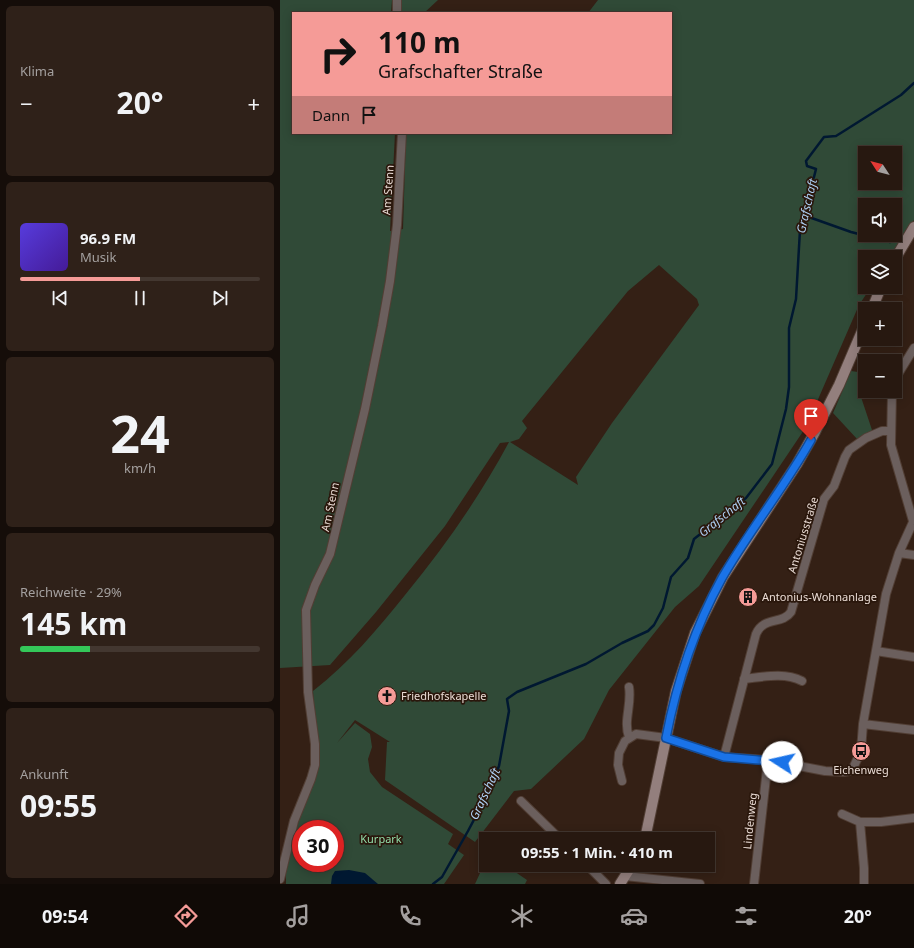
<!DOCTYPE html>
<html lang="de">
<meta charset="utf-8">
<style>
:root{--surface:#271810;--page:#2f2119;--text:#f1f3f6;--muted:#a4a09f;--line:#433730;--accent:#f59b97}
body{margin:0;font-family:"Noto Sans",sans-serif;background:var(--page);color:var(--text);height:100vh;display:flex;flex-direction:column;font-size:15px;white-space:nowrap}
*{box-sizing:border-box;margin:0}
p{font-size:13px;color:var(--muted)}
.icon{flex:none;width:22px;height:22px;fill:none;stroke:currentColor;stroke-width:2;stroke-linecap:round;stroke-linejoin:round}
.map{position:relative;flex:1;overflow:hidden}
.sheet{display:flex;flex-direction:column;gap:6px;padding:6px;background:#150d09;width:280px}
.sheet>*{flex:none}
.banner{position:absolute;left:12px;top:12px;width:380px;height:122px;border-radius:0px;box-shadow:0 2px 10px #0003,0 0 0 1px var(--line);background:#f59b97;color:#111;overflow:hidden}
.needle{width:26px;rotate:306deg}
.tools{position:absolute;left:578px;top:146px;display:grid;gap:8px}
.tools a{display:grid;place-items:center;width:44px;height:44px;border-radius:0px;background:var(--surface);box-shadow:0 2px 10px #0003,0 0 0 1px var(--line);font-size:20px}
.speed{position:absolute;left:12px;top:820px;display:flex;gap:8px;font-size:20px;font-weight:700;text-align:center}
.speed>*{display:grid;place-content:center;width:52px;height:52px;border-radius:50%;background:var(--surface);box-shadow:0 2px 10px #0003,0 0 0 1px var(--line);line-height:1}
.speed .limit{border:6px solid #d22;background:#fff;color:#111}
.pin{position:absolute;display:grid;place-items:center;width:34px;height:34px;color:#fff;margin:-41px -17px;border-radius:50% 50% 50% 0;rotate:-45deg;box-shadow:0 0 4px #0007}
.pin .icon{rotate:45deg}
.me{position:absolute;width:44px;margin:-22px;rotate:280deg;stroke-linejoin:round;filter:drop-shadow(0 0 3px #0008)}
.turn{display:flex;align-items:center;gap:14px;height:84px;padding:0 20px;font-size:18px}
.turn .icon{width:52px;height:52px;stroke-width:2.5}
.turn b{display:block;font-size:28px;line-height:34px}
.then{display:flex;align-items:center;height:38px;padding:0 20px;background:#0003;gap:8px;font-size:15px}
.big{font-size:30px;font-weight:700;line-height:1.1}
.sheet .card{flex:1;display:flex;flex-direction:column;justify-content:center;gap:6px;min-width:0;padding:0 14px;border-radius:6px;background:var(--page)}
.sheet .dial{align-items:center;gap:0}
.dial b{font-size:52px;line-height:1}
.song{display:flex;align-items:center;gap:12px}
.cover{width:48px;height:48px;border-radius:6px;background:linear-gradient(135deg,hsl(250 70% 55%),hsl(260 70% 35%))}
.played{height:4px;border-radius:2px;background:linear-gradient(90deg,var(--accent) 50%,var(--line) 50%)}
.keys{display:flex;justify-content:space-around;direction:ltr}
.heat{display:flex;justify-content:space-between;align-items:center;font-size:22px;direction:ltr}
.charge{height:6px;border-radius:3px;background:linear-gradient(90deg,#34c759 29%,var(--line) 0)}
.trip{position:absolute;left:199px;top:832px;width:236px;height:40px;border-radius:0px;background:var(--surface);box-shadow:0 2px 10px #0003,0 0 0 1px var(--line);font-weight:700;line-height:40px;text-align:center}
.tab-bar{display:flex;height:64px;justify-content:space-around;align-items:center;background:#100a06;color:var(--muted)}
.tab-bar .icon{width:28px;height:28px}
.tab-bar .on{color:var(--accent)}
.tab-bar b{font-size:18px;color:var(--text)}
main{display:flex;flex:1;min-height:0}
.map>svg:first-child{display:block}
.green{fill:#304a37;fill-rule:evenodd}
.water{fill:#001831}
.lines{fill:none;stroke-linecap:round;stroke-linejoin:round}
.stream{stroke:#001831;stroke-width:2.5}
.street-casing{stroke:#513e34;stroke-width:10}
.secondary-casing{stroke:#513e34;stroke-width:12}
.street{stroke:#6b5f5d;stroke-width:8}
.secondary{stroke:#937f7d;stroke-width:10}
.route-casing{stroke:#114b97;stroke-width:10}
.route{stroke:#1a73e8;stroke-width:7}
.labels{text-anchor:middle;stroke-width:3.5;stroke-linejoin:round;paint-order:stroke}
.street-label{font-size:11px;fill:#eadcd5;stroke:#2a170c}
.poi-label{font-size:11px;fill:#eadcd5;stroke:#2a170c;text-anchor:start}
.park-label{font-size:11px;fill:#93deaa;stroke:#2a170c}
.water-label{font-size:12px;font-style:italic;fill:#aed0f4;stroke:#2a170c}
</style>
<main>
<section class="sheet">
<div class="card"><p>Klima</p>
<div class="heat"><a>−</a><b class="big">20°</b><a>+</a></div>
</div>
<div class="card">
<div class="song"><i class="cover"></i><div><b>96.9 FM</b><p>Musik</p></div></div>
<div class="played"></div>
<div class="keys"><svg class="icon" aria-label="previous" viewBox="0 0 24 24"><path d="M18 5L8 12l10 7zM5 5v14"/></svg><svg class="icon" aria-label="pause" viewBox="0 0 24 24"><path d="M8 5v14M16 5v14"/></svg><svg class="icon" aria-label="next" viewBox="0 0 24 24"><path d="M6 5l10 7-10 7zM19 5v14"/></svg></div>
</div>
<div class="card dial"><b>24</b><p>km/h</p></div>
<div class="card"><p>Reichweite · 29%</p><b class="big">145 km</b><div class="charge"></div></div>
<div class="card"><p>Ankunft</p><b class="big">09:55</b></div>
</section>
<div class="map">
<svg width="634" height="884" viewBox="0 0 634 884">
<rect width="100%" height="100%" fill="#342015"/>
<path class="green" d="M 0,0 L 112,0 L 111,13 L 13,13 L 13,133 L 115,133 L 110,231 L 123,229 L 126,133 L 391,133 L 391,13 L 308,13 L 318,0 L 634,0 L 634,220 L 610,257 L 585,257 L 585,287 L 591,287 L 579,305 L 526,427 L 419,586 L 395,607 L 329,690 L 304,739 L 251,789 L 234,791 L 195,842 L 105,780 L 107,742 L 110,742 L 75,720 L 57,743 L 75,723 L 90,734 L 92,747 L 88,759 L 90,772 L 102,787 L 173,834 L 168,844 L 184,855 L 164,884 L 6,884 L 6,866 L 18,816 L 37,752 L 33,691 C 69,663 97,630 125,595 C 165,546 199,498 229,442 L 220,443 L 165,526 L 96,612 L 50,665 L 0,668 ZM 585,153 L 615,153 L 615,183 L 585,183 ZM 585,205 L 615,205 L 615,235 L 585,235 ZM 379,265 L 417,299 L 419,305 L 332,423 L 296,477 L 298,485 L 230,442 L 239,439 L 247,428 L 242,421 L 348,291 ZM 21,829 L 55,829 L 55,863 L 21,863 Z
M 119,0 L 158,0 L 144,13 L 119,13 Z
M 571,371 L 585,373 L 585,391 L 610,391 L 610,398 L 581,397 L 593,433 L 578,440 L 553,413 Z
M 206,860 L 206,865 L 225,865 L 247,880 L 245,884 L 195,884 Z"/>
<path class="water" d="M 69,870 L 85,873 L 98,884 L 51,884 L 52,876 L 55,871 Z"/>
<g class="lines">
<path class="stream" d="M 526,216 L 571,232 L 610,242
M 153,884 L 162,877 L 188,831 L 206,797 L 219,766 L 229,711 L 227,699 L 237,692 L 306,664 L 342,643 L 368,631 L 374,625 L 383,608 L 391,577 L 408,558 L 414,539 L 466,498 L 492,464 L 506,409 L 509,387 L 509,328 L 516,299 L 520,230 L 528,210 L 528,190 L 534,177 L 536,169 L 527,166 L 526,161 L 544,137 L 556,136 L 564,131 L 621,95 L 634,83"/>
<defs>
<path id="street" d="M 117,13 L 117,0
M 615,379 L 634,348
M 612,391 L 611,445 L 633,521
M 619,553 L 634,555
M 596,651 L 634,657
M 464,679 C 483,677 504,672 522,681
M 583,724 L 634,730
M 349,737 C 343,721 352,705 349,687
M 444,757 L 476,634 C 484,616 502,625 511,612 L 544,499 L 554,486 L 565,457 L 569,450 L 586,438 L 602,431 L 611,431
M 342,781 L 338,765 L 339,753 L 345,741 L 356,734 L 386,738 L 444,757 L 488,760 L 545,771 L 564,772 L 569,771 L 574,766 L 581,751 L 583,724 L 606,594 L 619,553 L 634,520
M 241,801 L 280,839
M 562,814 L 580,822
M 307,865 L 326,884
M 345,876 L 420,884
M 0,879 L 14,821 L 31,779 L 35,765 L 35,744 L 28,692 L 26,610 L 35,585 L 50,554 L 85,409 L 102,326 L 110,281 L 117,225 L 122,133
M 474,884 L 488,760
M 584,884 L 584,868 L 580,822 L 601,822 L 634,818"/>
<path id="secondary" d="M 615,259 L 634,227
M 592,309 L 601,287
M 365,839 L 396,691 L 415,633 L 443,577 L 517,464 L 535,432 L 559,385 L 585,324
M 340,884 L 352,865"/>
</defs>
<use href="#street" class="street-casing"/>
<use href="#secondary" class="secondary-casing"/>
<use href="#street" class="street"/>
<use href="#secondary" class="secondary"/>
</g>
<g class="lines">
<defs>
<path id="route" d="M 502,762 L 444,757 L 386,738 C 397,681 414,629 442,578 C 469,531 504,488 531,440"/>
</defs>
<use href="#route" class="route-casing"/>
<use href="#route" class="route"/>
</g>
<defs>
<symbol id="building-disc" viewBox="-11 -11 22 22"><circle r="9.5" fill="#f59b97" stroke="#2a170c"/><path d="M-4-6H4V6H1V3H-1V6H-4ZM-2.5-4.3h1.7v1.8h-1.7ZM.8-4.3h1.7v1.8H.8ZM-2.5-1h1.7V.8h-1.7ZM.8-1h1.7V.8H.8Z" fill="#111"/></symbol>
<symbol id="church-disc" viewBox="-11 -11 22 22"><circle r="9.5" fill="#f59b97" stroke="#2a170c"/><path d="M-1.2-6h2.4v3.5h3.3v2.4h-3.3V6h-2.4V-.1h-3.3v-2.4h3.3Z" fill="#111"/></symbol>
<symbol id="bus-disc" viewBox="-11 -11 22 22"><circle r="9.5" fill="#f59b97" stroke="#2a170c"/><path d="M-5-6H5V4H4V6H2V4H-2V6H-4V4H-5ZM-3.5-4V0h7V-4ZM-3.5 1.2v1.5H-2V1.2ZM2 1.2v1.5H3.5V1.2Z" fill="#111"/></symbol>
</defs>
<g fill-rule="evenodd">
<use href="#building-disc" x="457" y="586" width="22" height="22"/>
<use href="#church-disc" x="96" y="685" width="22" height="22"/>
<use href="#bus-disc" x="570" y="740" width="22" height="22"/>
</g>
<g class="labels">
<g class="street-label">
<text transform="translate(108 190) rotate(-86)" y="4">Am Stenn</text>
<text transform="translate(50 507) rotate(-78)" y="4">Am Stenn</text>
<text transform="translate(523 535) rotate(-73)" y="4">Antoniusstraße</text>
<text transform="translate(470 821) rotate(-84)" y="4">Lindenweg</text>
</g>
<g class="poi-label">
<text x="482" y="601">Antonius-Wohnanlage</text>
<text x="121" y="700">Friedhofskapelle</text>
<text x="581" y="774" text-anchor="middle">Eichenweg</text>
</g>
<g class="park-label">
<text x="101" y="843">Kurpark</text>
</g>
<g class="water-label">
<text transform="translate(527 206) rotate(-77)" y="4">Grafschaft</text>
<text transform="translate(442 517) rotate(-39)" y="4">Grafschaft</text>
<text transform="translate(205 794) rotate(-65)" y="4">Grafschaft</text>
</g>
</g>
</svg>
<div class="tools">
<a><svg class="needle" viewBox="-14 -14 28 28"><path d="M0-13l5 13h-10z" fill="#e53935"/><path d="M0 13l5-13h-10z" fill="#a4a09f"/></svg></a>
<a><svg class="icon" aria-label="sound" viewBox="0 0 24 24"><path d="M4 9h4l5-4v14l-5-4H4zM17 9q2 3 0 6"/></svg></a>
<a><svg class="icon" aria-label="layers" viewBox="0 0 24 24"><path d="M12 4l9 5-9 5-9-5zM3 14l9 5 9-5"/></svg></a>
<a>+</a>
<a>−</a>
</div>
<div class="speed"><div class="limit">30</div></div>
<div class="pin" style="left:531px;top:440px;background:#d93025"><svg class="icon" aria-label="arrive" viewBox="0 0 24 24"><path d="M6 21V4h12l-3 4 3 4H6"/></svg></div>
<svg class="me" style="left:502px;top:762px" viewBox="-20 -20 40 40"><circle r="19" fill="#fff"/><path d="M0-13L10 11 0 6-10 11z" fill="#1a73e8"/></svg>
<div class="trip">09:55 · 1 Min. · 410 m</div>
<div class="banner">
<div class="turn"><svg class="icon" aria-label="right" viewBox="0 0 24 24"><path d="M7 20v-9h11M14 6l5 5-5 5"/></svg><div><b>110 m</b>Grafschafter Straße</div></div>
<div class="then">Dann<svg class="icon" aria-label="arrive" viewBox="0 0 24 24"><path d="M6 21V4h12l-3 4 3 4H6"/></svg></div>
</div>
</div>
</main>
<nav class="tab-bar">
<b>09:54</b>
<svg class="icon on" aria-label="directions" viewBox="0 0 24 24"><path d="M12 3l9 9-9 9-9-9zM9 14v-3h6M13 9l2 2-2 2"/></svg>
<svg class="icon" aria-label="music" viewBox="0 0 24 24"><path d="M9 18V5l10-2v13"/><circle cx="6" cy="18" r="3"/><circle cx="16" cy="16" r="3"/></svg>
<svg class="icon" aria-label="phone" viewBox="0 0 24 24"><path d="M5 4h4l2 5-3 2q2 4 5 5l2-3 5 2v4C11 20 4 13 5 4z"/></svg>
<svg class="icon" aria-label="climate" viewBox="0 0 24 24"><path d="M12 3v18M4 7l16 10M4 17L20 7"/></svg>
<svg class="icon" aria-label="car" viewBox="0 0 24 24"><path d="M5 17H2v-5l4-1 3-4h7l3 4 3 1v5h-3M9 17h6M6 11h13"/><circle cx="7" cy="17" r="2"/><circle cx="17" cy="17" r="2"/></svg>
<svg class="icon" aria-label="filters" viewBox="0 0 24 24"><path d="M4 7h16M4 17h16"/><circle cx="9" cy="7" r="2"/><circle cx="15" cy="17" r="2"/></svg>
<b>20°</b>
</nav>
